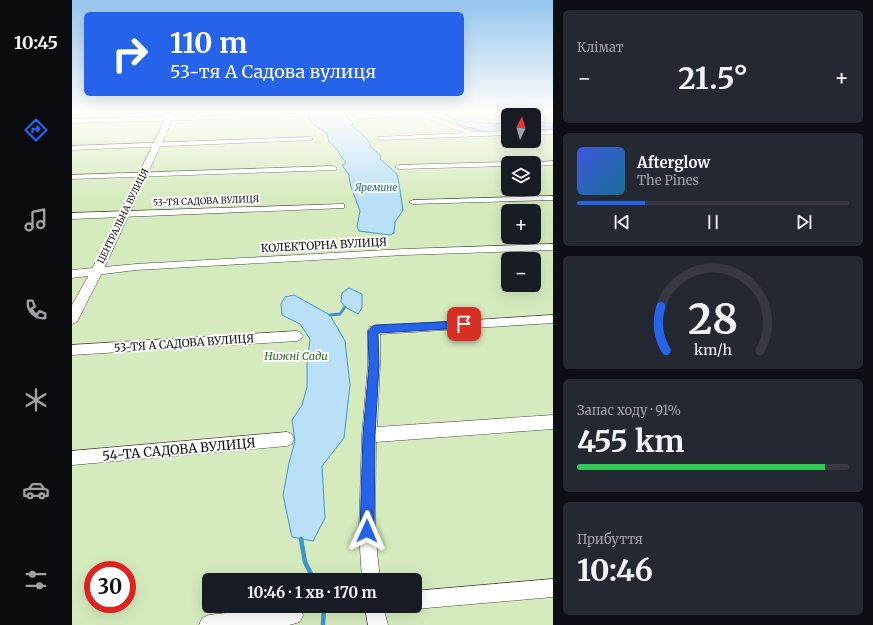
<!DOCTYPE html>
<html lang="uk">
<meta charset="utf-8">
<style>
:root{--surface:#171b24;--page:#242831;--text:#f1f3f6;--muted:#9ea1a6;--line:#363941;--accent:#2563eb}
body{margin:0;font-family:Merriweather,serif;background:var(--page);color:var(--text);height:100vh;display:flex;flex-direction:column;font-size:15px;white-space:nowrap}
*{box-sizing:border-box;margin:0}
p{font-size:13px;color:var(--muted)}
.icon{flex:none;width:22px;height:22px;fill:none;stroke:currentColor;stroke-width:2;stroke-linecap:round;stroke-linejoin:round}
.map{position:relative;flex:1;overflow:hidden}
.details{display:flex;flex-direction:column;gap:10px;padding:10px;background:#0d0f14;width:320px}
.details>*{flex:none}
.banner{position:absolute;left:12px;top:12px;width:380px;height:84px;border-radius:6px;box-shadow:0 4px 16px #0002;background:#2563eb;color:#fff;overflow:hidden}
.needle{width:26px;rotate:5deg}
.buttons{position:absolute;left:429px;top:108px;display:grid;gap:8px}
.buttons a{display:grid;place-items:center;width:40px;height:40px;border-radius:6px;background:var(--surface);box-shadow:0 4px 16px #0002;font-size:20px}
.speed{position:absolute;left:12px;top:561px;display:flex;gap:8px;font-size:20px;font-weight:700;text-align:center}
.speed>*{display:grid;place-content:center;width:52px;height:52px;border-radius:50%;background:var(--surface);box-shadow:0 4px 16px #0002;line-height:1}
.speed .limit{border:6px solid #d22;background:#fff;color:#111}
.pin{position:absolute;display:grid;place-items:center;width:34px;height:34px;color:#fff;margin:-17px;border-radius:8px;box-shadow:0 2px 6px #0006}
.me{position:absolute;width:44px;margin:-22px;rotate:1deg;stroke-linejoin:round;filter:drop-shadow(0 0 3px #0008)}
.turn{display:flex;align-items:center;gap:14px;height:84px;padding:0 20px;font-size:18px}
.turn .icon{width:52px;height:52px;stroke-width:2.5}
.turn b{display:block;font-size:28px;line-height:34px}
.big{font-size:30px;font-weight:700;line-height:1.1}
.details .widget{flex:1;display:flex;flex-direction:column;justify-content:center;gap:6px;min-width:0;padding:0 14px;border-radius:6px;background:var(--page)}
.details .dial{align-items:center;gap:0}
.dial svg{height:104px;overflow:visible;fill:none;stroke:var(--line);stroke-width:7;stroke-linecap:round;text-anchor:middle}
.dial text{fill:var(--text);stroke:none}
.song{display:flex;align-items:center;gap:12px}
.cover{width:48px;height:48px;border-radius:6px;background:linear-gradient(135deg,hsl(230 70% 55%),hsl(200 70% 35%))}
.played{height:4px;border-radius:2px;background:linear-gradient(90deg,var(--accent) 25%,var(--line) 25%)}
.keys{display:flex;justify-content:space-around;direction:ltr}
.heat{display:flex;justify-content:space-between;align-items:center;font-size:22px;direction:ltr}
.charge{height:6px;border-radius:3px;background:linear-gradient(90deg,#34c759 91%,var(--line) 0)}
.trip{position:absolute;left:130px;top:573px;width:220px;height:40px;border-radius:6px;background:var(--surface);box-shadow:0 4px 16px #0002;font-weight:700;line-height:40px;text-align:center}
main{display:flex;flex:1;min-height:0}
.dock{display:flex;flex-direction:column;width:72px;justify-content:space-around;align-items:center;background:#090b0e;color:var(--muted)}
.dock .icon{width:28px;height:28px}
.dock .active{color:var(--accent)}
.dock b{font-size:18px;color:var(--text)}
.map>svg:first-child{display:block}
.green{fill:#d5ebbd;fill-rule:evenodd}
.water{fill:#b9e0f7;stroke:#3f96cf}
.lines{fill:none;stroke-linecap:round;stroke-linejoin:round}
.stream-far1{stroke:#3f96cf;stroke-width:3}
.stream{stroke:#3f96cf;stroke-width:4.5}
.minor-casing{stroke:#444;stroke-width:1}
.tertiary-casing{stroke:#444;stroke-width:1}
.minor{fill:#fff;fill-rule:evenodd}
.tertiary{fill:#fff;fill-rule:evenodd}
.route{fill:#2563eb;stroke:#184099}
.labels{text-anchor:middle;stroke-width:4;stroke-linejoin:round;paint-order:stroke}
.far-street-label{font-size:9px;fill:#111;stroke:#fff}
.far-water-label{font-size:10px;font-style:italic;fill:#1768a6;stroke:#fff}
.street-label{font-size:11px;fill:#111;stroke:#fff}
.park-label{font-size:11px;font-style:italic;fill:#2f6b1f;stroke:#fff}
.near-street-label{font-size:13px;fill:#111;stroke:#fff}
</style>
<main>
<nav class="dock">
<b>10:45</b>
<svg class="icon active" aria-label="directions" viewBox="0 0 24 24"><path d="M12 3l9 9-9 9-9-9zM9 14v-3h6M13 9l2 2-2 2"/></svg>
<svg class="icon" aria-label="music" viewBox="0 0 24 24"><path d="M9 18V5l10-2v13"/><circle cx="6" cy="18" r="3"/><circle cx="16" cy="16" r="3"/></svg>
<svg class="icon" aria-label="phone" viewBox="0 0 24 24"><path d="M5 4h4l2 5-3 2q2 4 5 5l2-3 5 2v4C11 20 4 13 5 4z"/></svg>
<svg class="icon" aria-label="climate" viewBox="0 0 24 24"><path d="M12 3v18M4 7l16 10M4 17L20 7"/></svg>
<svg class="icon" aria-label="car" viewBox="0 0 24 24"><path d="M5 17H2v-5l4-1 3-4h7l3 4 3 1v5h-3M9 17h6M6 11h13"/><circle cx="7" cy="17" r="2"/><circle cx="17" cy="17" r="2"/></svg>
<svg class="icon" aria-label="filters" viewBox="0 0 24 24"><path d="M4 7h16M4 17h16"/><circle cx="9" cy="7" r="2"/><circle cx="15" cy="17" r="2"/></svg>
</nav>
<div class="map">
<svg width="481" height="625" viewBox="0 0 481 625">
<rect width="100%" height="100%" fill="#fffdf5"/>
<path class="green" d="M 0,113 L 481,113 L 481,625 L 0,625 ZM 436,115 L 462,115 L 462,141 L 436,141 ZM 436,163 L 462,163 L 462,189 L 436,189 ZM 436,211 L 462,211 L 462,237 L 436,237 ZM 436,259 L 462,259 L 462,285 L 436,285 ZM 21,570 L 55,570 L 55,604 L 21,604 ZM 137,580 L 343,580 L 343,606 L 137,606 Z"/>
<path class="water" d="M 236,113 L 273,113 L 276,119 L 282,124 L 279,125 C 286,131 297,138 299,147 L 309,156 L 308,159 L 325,174 L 327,184 L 331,210 L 323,222 L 322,233 L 318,235 L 287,231 L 285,226 L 288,211 L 278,184 L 277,175 L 270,165 L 273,164 L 274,162 C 266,155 268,149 257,142 L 255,133 L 242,125 L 239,122 Z
M 354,113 L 370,113 L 385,120 L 392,121 L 423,124 L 436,122 L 436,132 L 408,131 Z
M 462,122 L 481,123 L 481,129 L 462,130 Z
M 277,288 L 290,294 L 290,308 L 286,314 L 273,307 L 269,302 L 270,293 Z
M 222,295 L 258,315 L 273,341 L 278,385 L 272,438 L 250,466 L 253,518 L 241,541 L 220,537 L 211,495 L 217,463 L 223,441 L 220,420 L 230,405 L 235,387 L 235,365 L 238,339 L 228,324 L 210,315 L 209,304 L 213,297 Z"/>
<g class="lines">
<path class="stream-far1" d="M 258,315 L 268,314 L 273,307"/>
<path class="stream" d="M 229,539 L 233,562 L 242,580
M 251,625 L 252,606"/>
<defs>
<path id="minor" d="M 327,112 L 349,112 L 402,132 L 436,131 L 436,135 L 308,140 L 305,138 L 306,137 L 393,133 L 343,114 L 279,120 L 276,118 L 279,116 Z
M 226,114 L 227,115 L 224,117 L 0,123 L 0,119 Z
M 481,130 L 481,134 L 462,135 L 462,131 Z
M 238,137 L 240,138 L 240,140 L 0,150 L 0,146 Z
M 481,161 L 481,165 L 462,166 L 462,163 L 459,163 Z
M 436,162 L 439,163 L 436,163 L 436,166 L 327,169 L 323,167 L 327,165 Z
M 261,166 L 265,168 L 264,170 L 0,179 L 0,175 Z
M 481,196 L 481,200 L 341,204 L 337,202 L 341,200 Z
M 269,204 L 272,204 L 272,208 L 0,219 L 0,213 Z
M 481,244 L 481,250 L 332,255 L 64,270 L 0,278 L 0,270 L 64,264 L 332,249 Z
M 481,315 L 481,323 L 308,334 L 308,365 L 305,427 L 481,415 L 481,429 L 304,442 L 303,531 L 308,580 L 290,580 L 287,531 L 290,435 L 296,365 L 296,330 L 298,327 Z
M 225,331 L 229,333 L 231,336 L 229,339 L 225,341 L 0,355 L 0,345 Z
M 215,432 L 220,434 L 222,439 L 220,444 L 215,446 L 0,465 L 0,451 Z
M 481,579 L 481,597 L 343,609 L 336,606 L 343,606 L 343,591 Z
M 216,606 L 228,608 L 231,615 L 228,622 L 217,625 L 127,625 L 130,618 L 137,615 Z
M 293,606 L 311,606 L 316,625 L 296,625 Z"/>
<path id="tertiary" d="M 97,112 L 104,112 L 31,271 L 5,322 L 0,324 L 0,305 L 19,271 Z"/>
</defs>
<use href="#minor" class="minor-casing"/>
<use href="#tertiary" class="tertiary-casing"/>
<use href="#minor" class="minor"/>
<use href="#tertiary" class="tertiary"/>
</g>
<linearGradient id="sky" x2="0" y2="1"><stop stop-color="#95c6ee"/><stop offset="0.56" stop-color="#fffefa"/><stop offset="1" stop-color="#fffefa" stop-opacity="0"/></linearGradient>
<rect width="481" height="200" fill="url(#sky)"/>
<path class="route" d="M 392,321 L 395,322 L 397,324 L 395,327 L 392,328 L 306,333 L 307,365 L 303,435 L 302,531 L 300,536 L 295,538 L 290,536 L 288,531 L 291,435 L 297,365 L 296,331 L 300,327 L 303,325 Z"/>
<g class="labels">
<g class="far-street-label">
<text transform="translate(134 201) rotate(-2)" y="3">53-ТЯ САДОВА ВУЛИЦЯ</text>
<text transform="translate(51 216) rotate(-64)" y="3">ЦЕНТРАЛЬНА ВУЛИЦЯ</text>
</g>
<g class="far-water-label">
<text x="304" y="191">Яремине</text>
</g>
<g class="street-label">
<text transform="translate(252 245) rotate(-3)" y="4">КОЛЕКТОРНА ВУЛИЦЯ</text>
<text transform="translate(112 343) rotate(-4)" y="4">53-ТЯ А САДОВА ВУЛИЦЯ</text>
</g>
<g class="park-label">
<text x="224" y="360">Нижні Сади</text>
</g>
<g class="near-street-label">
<text transform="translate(107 449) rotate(-5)" y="5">54-ТА САДОВА ВУЛИЦЯ</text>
</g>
</g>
</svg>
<div class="buttons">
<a><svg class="needle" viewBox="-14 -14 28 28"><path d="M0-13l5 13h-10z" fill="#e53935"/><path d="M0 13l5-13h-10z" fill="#9ea1a6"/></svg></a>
<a><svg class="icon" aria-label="layers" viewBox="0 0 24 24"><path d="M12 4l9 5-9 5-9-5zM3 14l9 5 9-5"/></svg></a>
<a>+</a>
<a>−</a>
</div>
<div class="speed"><div class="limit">30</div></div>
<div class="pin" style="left:392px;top:324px;background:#d93025"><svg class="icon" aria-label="arrive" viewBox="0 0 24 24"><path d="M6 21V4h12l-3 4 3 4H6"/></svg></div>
<svg class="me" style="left:295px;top:531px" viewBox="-20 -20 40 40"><path d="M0-17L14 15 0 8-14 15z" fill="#2563eb" stroke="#fff" stroke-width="4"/></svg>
<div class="trip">10:46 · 1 хв · 170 m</div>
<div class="banner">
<div class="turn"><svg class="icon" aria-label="right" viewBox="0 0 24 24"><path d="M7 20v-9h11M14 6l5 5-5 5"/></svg><div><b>110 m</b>53-тя А Садова вулиця</div></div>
</div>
</div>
<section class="details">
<div class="widget"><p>Клімат</p>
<div class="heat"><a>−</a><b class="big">21.5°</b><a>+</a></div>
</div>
<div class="widget">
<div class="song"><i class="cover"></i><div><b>Afterglow</b><p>The Pines</p></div></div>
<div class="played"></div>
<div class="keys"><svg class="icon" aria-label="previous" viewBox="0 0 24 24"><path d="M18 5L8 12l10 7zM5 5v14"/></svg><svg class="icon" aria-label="pause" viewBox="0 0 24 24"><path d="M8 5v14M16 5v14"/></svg><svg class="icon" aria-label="next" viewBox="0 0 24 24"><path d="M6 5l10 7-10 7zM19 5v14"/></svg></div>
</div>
<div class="widget dial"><svg viewBox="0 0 100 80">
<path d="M14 69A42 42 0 1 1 86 69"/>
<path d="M14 69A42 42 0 0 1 10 35" stroke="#2563eb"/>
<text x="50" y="56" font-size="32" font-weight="700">28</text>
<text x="50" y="72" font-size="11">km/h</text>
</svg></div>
<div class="widget"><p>Запас ходу · 91%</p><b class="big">455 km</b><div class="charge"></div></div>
<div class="widget"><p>Прибуття</p><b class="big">10:46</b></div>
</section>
</main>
